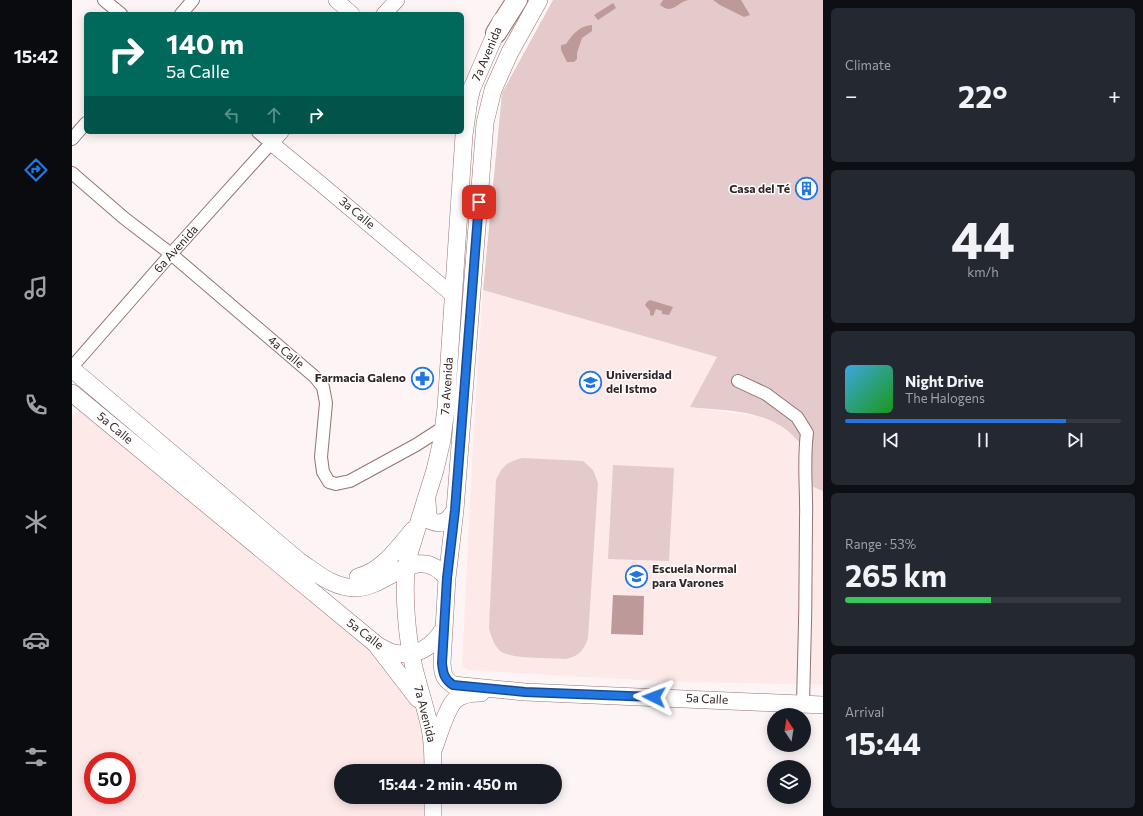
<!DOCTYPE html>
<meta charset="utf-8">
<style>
:root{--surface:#171b24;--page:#242831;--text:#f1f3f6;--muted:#9ea1a6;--line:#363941;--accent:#2375e0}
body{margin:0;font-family:Commissioner,sans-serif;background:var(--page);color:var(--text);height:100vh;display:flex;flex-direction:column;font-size:15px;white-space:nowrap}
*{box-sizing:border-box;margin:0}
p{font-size:13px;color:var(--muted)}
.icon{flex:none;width:22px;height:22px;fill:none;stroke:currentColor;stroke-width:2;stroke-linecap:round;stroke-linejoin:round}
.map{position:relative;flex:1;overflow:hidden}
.panel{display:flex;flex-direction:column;gap:8px;padding:8px;background:#0d0f14;width:320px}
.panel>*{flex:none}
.top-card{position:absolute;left:12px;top:12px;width:380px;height:122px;border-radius:6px;box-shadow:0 2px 10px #0003;background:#00695c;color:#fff;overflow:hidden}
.needle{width:26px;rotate:348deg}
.controls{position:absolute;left:695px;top:708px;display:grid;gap:8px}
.controls a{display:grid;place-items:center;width:44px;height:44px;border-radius:50%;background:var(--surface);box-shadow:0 2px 10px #0003;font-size:20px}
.speed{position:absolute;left:12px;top:752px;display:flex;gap:8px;font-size:20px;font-weight:700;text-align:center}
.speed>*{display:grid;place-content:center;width:52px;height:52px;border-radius:50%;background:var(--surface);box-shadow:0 2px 10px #0003;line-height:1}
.speed .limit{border:6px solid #d22;background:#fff;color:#111}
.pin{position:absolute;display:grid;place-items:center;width:34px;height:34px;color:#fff;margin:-17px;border-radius:8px;box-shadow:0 2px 6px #0006}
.me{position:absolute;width:44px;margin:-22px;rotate:273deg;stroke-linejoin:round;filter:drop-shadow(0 0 3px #0008)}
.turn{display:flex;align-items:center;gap:14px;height:84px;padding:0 16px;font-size:18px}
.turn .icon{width:52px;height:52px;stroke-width:2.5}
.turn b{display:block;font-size:28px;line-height:34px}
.lanes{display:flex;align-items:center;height:38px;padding:0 16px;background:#0003;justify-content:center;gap:20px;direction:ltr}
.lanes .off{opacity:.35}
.big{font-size:30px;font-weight:700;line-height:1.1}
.panel .tile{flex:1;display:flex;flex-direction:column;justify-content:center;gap:6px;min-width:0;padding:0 14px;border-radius:6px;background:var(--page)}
.panel .dial{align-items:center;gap:0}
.dial b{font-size:52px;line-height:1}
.song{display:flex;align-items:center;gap:12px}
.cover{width:48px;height:48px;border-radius:6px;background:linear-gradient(135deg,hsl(200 70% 55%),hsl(120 70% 35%))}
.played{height:4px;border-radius:2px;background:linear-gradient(90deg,var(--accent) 80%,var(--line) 80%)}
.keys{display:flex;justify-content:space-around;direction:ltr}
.heat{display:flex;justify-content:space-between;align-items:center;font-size:22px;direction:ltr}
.charge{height:6px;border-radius:3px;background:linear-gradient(90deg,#34c759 53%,var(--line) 0)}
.trip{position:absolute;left:262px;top:764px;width:228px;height:40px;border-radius:20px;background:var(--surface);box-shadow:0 2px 10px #0003;font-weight:700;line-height:40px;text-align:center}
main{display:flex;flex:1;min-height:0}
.tabs{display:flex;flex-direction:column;width:72px;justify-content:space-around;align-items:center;background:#090b0e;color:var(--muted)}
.tabs .icon{width:28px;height:28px}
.tabs .active{color:var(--accent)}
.tabs b{font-size:18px;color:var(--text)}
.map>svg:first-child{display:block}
.built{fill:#fde9e8;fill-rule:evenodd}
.green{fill:#e4caca}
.water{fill:#be9999}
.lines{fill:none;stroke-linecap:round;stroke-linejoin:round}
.minor-casing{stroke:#967272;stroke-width:14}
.tertiary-casing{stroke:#967272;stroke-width:16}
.secondary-casing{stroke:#967272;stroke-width:18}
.trunk-casing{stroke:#967272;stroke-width:22}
.minor{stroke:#fff;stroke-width:12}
.tertiary{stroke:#fff;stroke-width:15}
.secondary{stroke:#fff;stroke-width:17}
.trunk{stroke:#fff;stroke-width:20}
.route-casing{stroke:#174c92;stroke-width:10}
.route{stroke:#2375e0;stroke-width:7}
.labels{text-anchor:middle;stroke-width:3;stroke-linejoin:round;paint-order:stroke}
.street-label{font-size:12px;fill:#332425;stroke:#fff}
.poi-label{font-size:12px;font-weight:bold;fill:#332425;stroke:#fff;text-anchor:end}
</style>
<main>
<nav class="tabs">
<b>15:42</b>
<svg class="icon active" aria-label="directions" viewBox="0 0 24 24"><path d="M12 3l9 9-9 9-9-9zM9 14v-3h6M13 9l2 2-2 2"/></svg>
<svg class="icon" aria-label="music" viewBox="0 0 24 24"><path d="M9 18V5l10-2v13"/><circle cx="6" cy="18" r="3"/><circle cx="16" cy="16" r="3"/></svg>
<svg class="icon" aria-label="phone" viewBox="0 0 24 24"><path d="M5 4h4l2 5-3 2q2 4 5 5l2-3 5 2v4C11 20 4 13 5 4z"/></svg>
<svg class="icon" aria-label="climate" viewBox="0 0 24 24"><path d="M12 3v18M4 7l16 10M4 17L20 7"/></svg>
<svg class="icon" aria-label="car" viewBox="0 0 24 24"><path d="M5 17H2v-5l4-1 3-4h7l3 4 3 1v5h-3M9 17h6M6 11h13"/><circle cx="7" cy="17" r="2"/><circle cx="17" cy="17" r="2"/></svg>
<svg class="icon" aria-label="filters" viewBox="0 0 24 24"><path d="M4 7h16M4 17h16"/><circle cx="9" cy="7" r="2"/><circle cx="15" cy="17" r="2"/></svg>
</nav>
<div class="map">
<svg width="751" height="816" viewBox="0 0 751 816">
<rect width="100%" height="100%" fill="#fdf5f5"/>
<path class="built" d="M 411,290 L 645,357 L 619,407 L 685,416 L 706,424 L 721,436 L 727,442 L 732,449 L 739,486 L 751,491 L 751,685 L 584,681 L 395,670 L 390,666 L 401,443 Z
M 12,404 L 268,621 L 318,668 L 345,707 L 351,727 L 354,771 L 269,771 L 269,797 L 355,797 L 355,816 L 0,816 L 0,418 ZM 21,761 L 55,761 L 55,795 L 21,795 Z"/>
<path class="green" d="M 481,0 L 751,0 L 751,491 L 739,486 C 737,475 736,461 732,450 C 731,445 726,441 723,438 C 697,409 653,411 618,407 L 645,357 L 411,290 L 430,93 Z
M 451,458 L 511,461 L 521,470 L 526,483 L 516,638 C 512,650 507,656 494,659 C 480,658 438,659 428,651 C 422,645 419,636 417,628 L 424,480 C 430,466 436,461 451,458 Z
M 541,465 L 602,468 L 597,561 L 536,559 Z"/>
<path class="water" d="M 591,0 L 616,0 C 604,3 601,15 588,5 Z
M 641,0 L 669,0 L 678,15 L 672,17 L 648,5 Z
M 541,3 L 544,8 L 526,20 L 522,15 Z
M 520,25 L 520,31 L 510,38 L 505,53 L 505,59 L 502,62 L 495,62 L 489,50 L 489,45 L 494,44 C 501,34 507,26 520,25 Z
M 578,300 L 601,307 L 597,315 L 590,314 L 590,311 L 584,309 L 581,316 L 578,315 L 578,311 L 573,305 L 575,302 Z
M 541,595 L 572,596 L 571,635 L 539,634 Z"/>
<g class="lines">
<defs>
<path id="minor" d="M 32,0 L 49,14
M 109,14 L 121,0
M 0,139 L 14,123
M 0,173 L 52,218 L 99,254 L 243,377 L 251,387 L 254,403 L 249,457 L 251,472 L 257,482 L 264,484 L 278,481 L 344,445 L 372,427
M 0,367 L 99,254 L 199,143 L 186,132
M 666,381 L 694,394 L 725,417 L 735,433 C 731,462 735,492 734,521 C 734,582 733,643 731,704"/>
<path id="tertiary" d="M 264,0 L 280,14
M 312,14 L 325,0
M 209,132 L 199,143 L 243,179 L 382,296"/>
<path id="secondary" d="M 467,0 L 438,52 L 421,90 L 413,123 L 383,510 L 375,578 L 370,663 C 371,674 371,678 381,685 L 453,692 L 751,705
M 0,369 L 227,561 C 245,573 261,588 284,588 C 317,587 345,541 375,578
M 0,393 L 305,645 C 310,648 317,652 322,653 C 345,657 359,648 371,630
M 355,501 L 356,515 L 359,521 C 371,526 377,520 383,510
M 286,577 C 310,571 325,549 341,530
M 306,647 L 346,699
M 362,748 C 367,735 373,712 382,701 C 388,695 400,693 409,693
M 361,771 C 361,757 361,743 358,728 C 354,710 348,691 343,672 C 335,641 330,589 336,557 L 363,470 L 370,440 L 374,408 L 392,135 L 397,100 L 400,88 L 429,21
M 361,816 L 361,797"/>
<path id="trunk" d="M 424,33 L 445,0"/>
</defs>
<use href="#minor" class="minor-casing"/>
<use href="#tertiary" class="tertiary-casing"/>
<use href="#secondary" class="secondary-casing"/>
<use href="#trunk" class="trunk-casing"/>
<use href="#minor" class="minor"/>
<use href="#tertiary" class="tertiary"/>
<use href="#secondary" class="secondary"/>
<use href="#trunk" class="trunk"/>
</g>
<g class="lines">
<defs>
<path id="route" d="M 407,202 L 383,510 L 375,578 L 370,663 C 371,673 372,679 381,685 L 453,692 L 582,697"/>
</defs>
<use href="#route" class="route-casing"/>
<use href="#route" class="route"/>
</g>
<defs>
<symbol id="building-ring" viewBox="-11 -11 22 22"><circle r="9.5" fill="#fff" stroke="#2375e0" stroke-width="1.5"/><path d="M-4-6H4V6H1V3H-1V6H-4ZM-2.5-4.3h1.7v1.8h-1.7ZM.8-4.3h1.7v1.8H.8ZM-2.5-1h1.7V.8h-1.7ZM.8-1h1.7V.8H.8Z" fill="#2375e0"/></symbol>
<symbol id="pharmacy-ring" viewBox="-11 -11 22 22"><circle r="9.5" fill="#fff" stroke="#2375e0" stroke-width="1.5"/><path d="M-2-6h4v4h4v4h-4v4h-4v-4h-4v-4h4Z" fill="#2375e0"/></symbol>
<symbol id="university-ring" viewBox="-11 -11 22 22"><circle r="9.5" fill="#fff" stroke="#2375e0" stroke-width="1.5"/><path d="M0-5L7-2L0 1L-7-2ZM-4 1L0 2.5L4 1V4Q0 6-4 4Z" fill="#2375e0"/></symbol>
<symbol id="school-ring" viewBox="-11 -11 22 22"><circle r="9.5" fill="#fff" stroke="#2375e0" stroke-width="1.5"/><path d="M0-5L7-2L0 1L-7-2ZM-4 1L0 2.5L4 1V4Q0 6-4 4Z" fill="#2375e0"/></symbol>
</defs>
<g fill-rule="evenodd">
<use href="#building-ring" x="722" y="176" width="25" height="25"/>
<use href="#pharmacy-ring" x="338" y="366" width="25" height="25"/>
<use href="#university-ring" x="506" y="370" width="25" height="25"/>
<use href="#school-ring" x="552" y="564" width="25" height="25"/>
</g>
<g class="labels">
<g class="street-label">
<text transform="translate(415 54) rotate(-67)" y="4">7a Avenida</text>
<text transform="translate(285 213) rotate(40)" y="4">3a Calle</text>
<text transform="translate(104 249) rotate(-48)" y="4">6a Avenida</text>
<text transform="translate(214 352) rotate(40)" y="4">4a Calle</text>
<text transform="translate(375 386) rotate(-86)" y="4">7a Avenida</text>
<text transform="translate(43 428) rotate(40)" y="4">5a Calle</text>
<text transform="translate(293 634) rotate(37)" y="4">5a Calle</text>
<text transform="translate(635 699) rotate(3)" y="4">5a Calle</text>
<text transform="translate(353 714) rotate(76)" y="4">7a Avenida</text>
</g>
<g class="poi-label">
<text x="718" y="193">Casa del Té</text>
<text x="534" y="379" text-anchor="start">Universidad<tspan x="534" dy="14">del Istmo</tspan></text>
<text x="334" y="382">Farmacia Galeno</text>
<text x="580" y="573" text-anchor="start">Escuela Normal<tspan x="580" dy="14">para Varones</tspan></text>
</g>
</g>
</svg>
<div class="controls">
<a><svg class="needle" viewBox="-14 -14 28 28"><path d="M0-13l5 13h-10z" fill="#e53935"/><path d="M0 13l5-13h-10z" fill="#9ea1a6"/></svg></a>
<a><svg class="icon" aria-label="layers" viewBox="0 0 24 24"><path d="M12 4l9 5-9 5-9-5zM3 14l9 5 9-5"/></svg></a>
</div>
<div class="speed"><div class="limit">50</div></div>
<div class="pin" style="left:407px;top:202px;background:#d93025"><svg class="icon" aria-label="arrive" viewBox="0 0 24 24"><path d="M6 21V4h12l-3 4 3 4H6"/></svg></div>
<svg class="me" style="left:582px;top:697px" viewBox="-20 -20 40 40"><path d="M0-17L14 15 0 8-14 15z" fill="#2375e0" stroke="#fff" stroke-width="4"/></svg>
<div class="trip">15:44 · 2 min · 450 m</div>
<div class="top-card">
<div class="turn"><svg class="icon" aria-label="right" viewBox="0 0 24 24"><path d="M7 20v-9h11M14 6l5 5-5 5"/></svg><div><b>140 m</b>5a Calle</div></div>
<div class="lanes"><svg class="icon off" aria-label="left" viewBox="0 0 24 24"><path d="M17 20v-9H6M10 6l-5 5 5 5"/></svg><svg class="icon off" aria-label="ahead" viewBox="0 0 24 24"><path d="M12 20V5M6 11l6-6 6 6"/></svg><svg class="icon" aria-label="right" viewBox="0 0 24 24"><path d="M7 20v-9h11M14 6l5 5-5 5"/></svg></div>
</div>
</div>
<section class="panel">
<div class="tile"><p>Climate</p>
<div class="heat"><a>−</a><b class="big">22°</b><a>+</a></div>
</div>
<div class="tile dial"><b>44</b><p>km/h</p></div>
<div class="tile">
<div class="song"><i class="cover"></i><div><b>Night Drive</b><p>The Halogens</p></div></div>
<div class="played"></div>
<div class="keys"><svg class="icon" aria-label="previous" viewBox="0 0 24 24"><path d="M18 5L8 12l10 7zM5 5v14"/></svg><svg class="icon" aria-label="pause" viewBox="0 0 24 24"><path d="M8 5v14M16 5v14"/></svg><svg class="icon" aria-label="next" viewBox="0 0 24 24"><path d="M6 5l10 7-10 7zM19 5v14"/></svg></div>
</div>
<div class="tile"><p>Range · 53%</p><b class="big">265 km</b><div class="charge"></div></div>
<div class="tile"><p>Arrival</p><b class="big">15:44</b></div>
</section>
</main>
